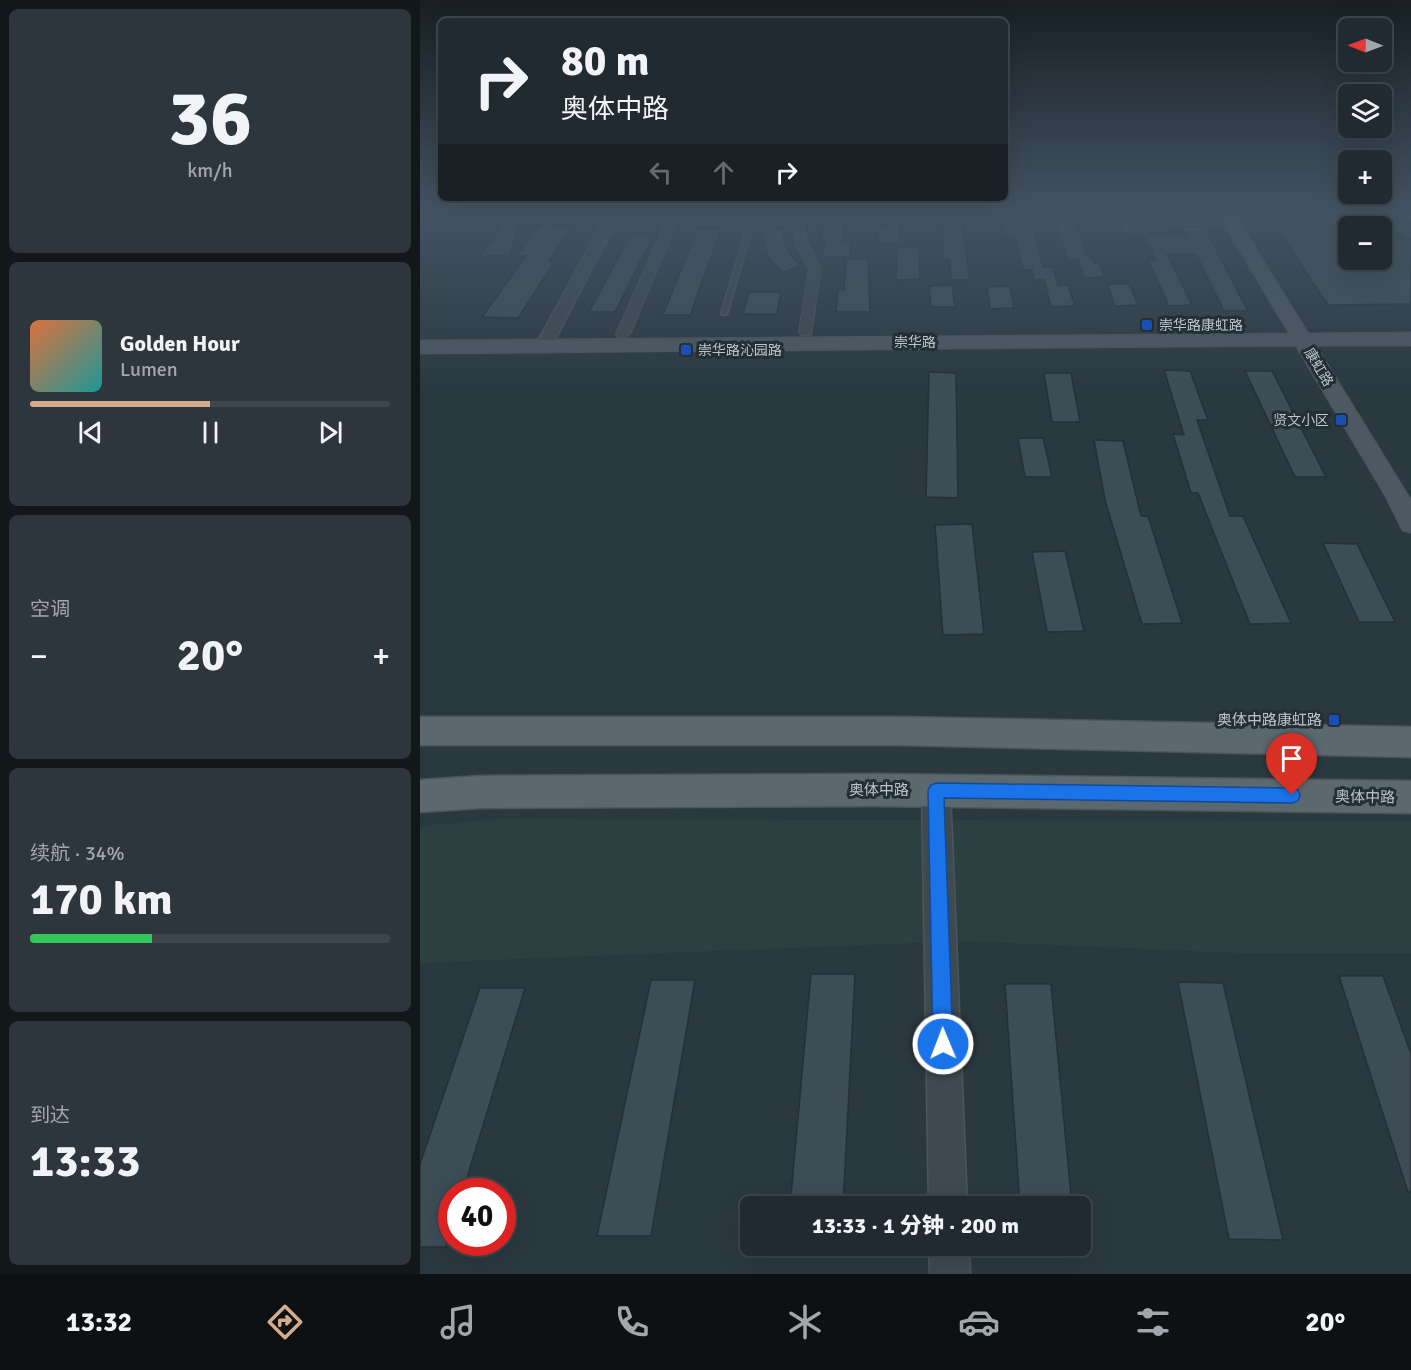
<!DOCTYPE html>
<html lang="zh">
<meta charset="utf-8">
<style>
:root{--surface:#202a30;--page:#2d363c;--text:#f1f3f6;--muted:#a2a7ab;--line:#3d464c;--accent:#d6ab8b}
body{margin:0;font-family:Signika,"Noto Sans SC",sans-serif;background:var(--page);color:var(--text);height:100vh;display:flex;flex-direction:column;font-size:22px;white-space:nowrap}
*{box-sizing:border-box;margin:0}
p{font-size:20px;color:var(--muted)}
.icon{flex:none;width:33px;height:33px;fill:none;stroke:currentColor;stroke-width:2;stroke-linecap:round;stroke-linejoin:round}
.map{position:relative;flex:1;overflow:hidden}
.side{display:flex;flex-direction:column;gap:9px;padding:9px;background:#12171a;width:420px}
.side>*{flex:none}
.guide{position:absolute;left:18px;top:18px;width:570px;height:183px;border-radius:9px;box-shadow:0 6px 24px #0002,0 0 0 2px var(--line);background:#202a30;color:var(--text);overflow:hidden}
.needle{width:39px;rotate:271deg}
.fabs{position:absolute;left:918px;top:18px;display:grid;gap:12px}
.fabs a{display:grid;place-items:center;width:54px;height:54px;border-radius:9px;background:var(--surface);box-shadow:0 6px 24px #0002,0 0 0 2px var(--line);font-size:30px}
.speed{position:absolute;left:18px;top:1178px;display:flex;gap:12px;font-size:30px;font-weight:700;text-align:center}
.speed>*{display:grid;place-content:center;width:78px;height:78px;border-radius:50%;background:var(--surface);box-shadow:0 6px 24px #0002,0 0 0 2px var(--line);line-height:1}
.speed .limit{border:9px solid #d22;background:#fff;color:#111}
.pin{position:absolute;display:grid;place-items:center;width:51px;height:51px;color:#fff;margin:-62px -26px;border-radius:50% 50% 50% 0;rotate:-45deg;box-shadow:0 0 6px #0007}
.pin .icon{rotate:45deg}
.me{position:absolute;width:66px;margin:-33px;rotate:359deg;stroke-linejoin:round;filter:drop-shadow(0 0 4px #0008)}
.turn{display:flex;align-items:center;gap:21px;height:126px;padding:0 24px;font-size:27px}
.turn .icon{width:78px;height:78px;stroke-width:2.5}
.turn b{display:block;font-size:42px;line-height:51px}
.lanes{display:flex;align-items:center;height:57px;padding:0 24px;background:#0003;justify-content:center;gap:30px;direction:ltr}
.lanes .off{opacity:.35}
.big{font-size:45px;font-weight:800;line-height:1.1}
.side .card{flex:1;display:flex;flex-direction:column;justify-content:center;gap:9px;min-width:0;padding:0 21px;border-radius:9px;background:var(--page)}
.side .dial{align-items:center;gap:0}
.dial b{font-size:78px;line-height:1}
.song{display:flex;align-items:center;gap:18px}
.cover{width:72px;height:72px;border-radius:9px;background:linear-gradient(135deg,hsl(20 70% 55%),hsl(180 70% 35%))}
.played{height:6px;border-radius:3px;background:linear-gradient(90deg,var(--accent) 50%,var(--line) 50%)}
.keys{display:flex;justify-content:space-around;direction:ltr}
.heat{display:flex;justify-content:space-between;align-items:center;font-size:33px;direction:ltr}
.charge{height:9px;border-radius:4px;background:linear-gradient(90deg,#34c759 34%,var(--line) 0)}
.trip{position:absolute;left:320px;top:1196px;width:351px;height:60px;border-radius:9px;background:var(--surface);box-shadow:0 6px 24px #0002,0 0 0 2px var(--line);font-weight:800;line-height:60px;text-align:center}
.menu{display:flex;height:96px;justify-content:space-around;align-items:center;background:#0d1113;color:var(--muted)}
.menu .icon{width:42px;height:42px}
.menu .current{color:var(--accent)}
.menu b{font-size:27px;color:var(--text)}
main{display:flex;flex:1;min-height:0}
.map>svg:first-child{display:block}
.green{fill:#2c413f}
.building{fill:#3d4d55;stroke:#253037;stroke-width:1.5}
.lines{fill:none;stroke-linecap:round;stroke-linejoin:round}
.service-casing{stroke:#4b555c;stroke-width:3}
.minor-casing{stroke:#4b555c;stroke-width:2}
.tertiary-casing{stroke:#4b555c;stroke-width:3}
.secondary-casing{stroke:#4b555c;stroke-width:3}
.primary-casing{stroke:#4b555c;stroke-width:3}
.service{fill:#3e4950;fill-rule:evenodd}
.minor{fill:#3e4950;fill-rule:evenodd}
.tertiary{fill:#3e4950;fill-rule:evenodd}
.secondary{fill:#4d5962;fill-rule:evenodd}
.primary{fill:#5c6870;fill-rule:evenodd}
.route{fill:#1a73e8;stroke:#114b97;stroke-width:1.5}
.transit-dot{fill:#1a4fb4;stroke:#232e35;stroke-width:2}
.labels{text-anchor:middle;stroke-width:6;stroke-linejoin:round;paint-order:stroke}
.far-poi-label{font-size:14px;fill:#bbc4ca;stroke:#232e35;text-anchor:start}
.far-street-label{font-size:14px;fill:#bbc4ca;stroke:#232e35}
.poi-label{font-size:15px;fill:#bbc4ca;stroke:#232e35;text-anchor:end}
.street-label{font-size:15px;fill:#bbc4ca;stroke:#232e35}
</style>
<main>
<section class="side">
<div class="card dial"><b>36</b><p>km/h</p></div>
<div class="card">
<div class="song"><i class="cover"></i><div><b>Golden Hour</b><p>Lumen</p></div></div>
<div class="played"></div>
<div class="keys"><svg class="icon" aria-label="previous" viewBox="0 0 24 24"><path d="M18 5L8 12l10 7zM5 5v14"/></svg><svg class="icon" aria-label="pause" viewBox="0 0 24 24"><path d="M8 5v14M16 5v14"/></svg><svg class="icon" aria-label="next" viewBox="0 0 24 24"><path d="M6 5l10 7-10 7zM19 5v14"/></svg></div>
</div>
<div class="card"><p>空调</p>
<div class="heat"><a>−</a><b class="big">20°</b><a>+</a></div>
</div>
<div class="card"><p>续航 · 34%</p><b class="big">170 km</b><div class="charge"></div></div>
<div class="card"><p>到达</p><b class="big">13:33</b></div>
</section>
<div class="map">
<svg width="991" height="1274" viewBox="0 0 991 1274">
<rect width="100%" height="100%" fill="#2a3840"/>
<path class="green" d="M 79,819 L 991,821 L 991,953 L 816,953 L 543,941 L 0,963 L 0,826 Z"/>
<path class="building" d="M 87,211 L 104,211 L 89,256 L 60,256 L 81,229 Z
M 129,211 L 148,211 L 136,228 L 150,228 L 129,261 L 135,261 L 98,318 L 62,317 L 106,256 L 97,256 Z
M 406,211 L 425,211 L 422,244 L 431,243 L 430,257 L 403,257 L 405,242 L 401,242 Z
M 465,211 L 479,211 L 480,243 L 458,243 L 458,226 L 465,226 Z
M 523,211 L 540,211 L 550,280 L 531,280 L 530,260 L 523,260 Z
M 585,211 L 609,211 L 623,267 L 633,267 L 638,285 L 648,285 L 655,306 L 631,307 L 624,280 L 614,280 L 612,270 L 603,270 L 595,236 L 584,236 L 582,224 L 587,224 Z
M 631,211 L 652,211 L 666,256 L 671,256 L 674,263 L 679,263 L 685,277 L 664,278 L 658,260 L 648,260 Z
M 695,211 L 716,211 L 729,234 L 704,234 Z
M 845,211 L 932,211 L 933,214 L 847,214 Z
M 854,224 L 942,224 L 944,226 L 912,226 L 928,246 L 928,260 L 962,260 L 962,240 L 991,240 L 991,304 L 908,305 Z
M 302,227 L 270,315 L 243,315 L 278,228 Z
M 344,227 L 362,227 L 364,241 L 370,254 L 382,266 L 363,272 L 349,258 L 343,242 Z
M 763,227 L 784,227 L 828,311 L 804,311 L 776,254 L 747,254 L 772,305 L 749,306 L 728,260 L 735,260 L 724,236 L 767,236 Z
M 210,236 L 233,236 L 195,312 L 169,312 Z
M 477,247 L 499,247 L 500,279 L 476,280 Z
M 426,259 L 448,259 L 450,312 L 416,312 L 418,290 L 424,290 Z
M 687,284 L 709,284 L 718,305 L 695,306 Z
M 532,285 L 535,307 L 511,307 L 509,286 Z
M 590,286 L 594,308 L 570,309 L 567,287 Z
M 329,292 L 361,292 L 357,314 L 323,314 Z
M 744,370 L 770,371 L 788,420 L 777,420 L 810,516 L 823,516 L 871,623 L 830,624 L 778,493 L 771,493 L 753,434 L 764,435 Z
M 825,371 L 852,371 L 906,477 L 875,477 Z
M 509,372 L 536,373 L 538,498 L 506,497 Z
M 624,373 L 651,373 L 660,422 L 632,422 Z
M 598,438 L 623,438 L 632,477 L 605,477 Z
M 674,440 L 703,441 L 721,516 L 728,516 L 762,623 L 722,624 L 685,500 Z
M 552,524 L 564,634 L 523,635 L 515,525 Z
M 903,543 L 937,544 L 975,622 L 939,622 Z
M 645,551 L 664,631 L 627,632 L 612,552 Z
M 391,974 L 435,974 L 423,1206 L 370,1206 Z
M 919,976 L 963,976 L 991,1054 L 991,1192 L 988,1192 Z
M 231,980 L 275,980 L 231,1236 L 177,1236 Z
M 758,982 L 803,983 L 863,1240 L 809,1239 Z
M 585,984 L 631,984 L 652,1206 L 600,1206 Z
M 60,988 L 105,988 L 43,1191 L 32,1191 L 32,1229 L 26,1247 L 0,1247 L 0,1164 Z"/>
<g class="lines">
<defs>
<path id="service" d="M 332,211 L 337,211 L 307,314 L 302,315 L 301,314 Z"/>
<path id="minor" d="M 251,211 L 262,211 L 259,219 L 374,219 L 376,211 L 387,211 L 384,227 L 386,241 L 401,268 L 391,335 L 381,335 L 379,332 L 389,268 L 377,248 L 373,225 L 256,225 L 210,334 L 203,338 L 198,337 L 196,334 Z
M 738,211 L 749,211 L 752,218 L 810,218 L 815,221 L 810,224 L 748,224 L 744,223 Z
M 991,211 L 991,216 L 983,221 L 991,228 L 991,236 L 975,228 L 972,222 L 823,222 L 818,219 L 823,216 L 976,216 L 978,213 Z"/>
<path id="tertiary" d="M 189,211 L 202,211 L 132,345 L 124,350 L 118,349 L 116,345 Z
M 516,777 L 526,781 L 530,790 L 547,1206 L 509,1206 L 502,790 L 506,781 Z
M 509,1245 L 549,1245 L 550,1274 L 510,1274 Z"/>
<path id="secondary" d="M 797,211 L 812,211 L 888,334 L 991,333 L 991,345 L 895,345 L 991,501 L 991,532 L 983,530 L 966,496 L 876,345 L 0,353 L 0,341 L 870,334 Z"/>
<path id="primary" d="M 0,717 L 478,717 L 991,727 L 991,757 L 478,745 L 0,745 Z
M 456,774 L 991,781 L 991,813 L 456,806 L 60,808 L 0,812 L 0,780 L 60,776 Z"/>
</defs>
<use href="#service" class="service-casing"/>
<use href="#minor" class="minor-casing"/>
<use href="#tertiary" class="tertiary-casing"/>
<use href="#secondary" class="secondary-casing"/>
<use href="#primary" class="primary-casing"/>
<use href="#service" class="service"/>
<use href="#minor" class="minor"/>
<use href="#tertiary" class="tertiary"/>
<use href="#secondary" class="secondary"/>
<use href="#primary" class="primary"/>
</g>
<linearGradient id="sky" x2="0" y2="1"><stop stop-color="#171f23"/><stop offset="0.54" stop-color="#445364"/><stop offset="1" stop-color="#445364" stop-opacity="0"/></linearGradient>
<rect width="991" height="390" fill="url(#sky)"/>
<path class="route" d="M 516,783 L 872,788 L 878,790 L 880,795 L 878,801 L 872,803 L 524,798 L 533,1044 L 530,1051 L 523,1054 L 516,1051 L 513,1044 L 508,790 L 511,785 Z"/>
<g class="transit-dot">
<rect x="721" y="319" width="12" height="12" rx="3"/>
<rect x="260" y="344" width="12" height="12" rx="3"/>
<rect x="915" y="414" width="12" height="12" rx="3"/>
<rect x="908" y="714" width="12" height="12" rx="3"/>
</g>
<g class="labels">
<g class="far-poi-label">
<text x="739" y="330">崇华路康虹路</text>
<text x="278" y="355">崇华路沁园路</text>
<text x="909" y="425" text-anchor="end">贤文小区</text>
</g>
<g class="far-street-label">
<text x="495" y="347">崇华路</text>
<text transform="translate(899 367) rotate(59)" y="5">康虹路</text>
</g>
<g class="poi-label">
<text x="902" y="725">奥体中路康虹路</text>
</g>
<g class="street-label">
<text x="459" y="795">奥体中路</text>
<text transform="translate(945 797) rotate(1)" y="5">奥体中路</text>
</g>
</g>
</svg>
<div class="fabs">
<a><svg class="needle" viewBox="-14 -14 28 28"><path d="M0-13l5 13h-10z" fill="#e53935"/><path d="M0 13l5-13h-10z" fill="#a2a7ab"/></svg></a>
<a><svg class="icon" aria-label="layers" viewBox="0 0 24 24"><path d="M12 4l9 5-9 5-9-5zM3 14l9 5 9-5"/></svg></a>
<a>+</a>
<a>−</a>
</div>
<div class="speed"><div class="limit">40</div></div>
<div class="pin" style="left:872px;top:795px;background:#d93025"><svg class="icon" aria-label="arrive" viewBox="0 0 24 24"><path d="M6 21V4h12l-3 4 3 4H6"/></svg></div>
<svg class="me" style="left:523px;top:1044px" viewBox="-20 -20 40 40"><circle r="17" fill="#1a73e8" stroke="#fff" stroke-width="3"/><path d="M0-11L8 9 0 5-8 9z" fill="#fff"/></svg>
<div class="trip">13:33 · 1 分钟 · 200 m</div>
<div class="guide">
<div class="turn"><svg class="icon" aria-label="right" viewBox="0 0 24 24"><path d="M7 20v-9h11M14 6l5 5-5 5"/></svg><div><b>80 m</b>奥体中路</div></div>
<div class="lanes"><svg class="icon off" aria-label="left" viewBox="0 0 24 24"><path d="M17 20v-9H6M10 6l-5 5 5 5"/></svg><svg class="icon off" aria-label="ahead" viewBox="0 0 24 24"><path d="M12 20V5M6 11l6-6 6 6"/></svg><svg class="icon" aria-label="right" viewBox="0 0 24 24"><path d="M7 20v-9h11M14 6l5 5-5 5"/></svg></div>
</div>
</div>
</main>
<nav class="menu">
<b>13:32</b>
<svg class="icon current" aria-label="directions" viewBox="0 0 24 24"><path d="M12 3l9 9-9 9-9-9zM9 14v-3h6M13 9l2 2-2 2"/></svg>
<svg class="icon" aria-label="music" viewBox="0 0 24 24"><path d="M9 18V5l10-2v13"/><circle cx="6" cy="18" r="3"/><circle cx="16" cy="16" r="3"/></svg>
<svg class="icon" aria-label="phone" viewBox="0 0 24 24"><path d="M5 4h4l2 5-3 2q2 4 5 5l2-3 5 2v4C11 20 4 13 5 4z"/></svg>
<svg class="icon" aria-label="climate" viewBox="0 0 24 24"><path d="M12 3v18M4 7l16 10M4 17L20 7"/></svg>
<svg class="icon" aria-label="car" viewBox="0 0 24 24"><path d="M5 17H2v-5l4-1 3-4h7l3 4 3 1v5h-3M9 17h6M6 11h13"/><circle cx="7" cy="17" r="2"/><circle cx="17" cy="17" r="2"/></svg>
<svg class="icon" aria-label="filters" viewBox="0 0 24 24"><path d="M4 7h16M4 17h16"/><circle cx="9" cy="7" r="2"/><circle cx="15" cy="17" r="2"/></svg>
<b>20°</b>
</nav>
